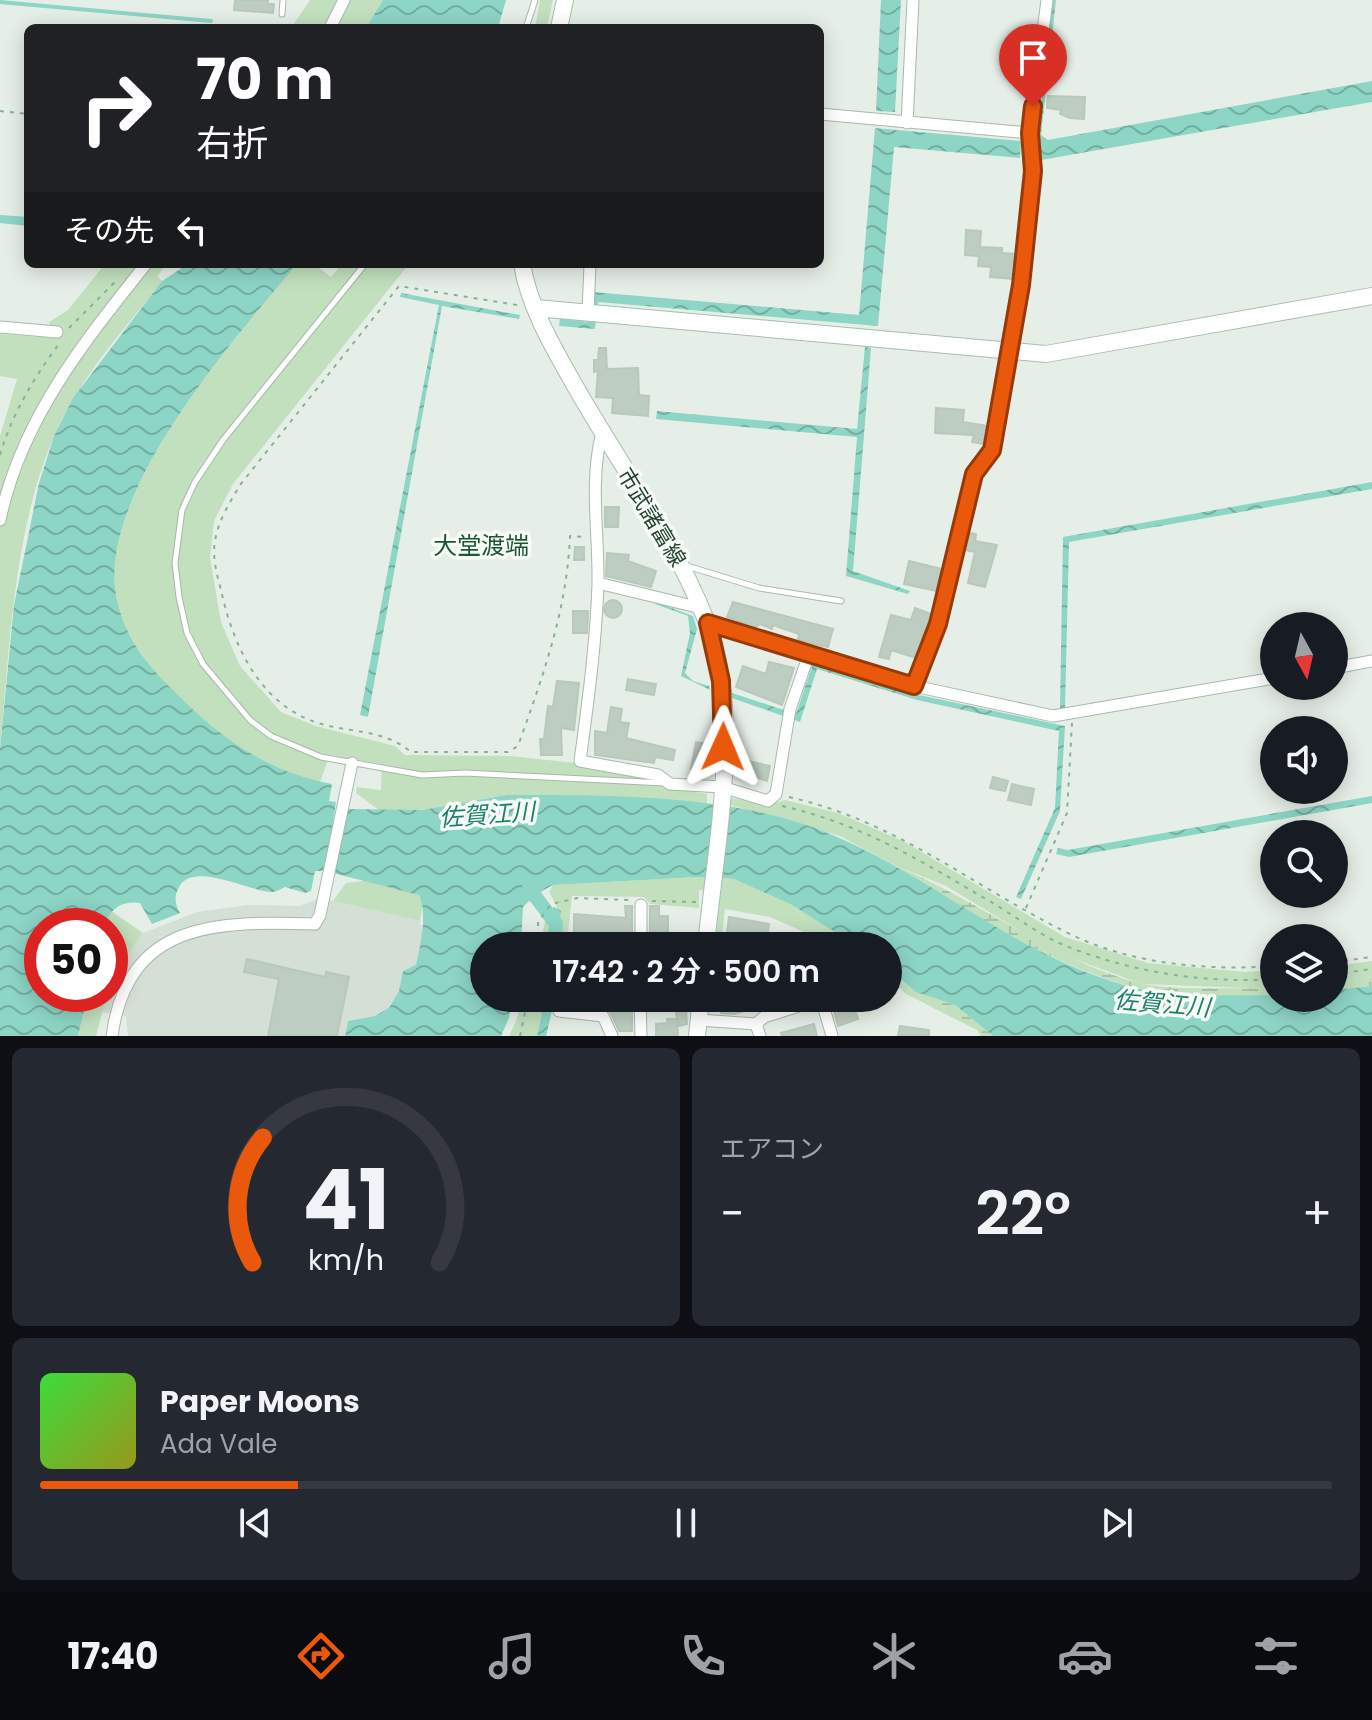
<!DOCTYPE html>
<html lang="ja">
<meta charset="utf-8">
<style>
:root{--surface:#171b24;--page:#242831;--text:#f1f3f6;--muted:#9ea1a6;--line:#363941;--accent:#ea580c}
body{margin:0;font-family:Poppins,"Noto Sans JP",sans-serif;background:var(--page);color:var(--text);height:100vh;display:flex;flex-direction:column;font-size:30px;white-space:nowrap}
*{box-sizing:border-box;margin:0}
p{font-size:26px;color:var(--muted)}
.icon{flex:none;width:44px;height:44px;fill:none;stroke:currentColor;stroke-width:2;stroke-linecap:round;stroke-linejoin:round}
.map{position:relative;height:1036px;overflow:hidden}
.drawer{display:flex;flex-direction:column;gap:12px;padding:12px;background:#0d0f14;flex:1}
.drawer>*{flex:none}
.banner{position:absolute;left:24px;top:24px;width:800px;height:244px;border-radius:12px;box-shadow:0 4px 20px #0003;background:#202124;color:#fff;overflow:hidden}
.needle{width:52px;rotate:172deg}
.fabs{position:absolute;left:1260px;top:612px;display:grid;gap:16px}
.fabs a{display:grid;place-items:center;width:88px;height:88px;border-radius:50%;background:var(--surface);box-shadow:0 4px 20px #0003;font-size:40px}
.speed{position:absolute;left:24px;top:908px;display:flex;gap:16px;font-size:40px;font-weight:700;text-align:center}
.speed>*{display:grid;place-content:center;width:104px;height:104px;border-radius:50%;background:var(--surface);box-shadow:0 4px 20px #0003;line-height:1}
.speed .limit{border:12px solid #d22;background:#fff;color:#111}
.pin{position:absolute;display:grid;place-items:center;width:68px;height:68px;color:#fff;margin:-82px -34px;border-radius:50% 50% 50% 0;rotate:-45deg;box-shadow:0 0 8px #0007}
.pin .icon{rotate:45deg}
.me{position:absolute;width:88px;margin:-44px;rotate:1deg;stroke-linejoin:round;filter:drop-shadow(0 0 6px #0008)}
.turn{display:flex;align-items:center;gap:28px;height:168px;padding:0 40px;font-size:36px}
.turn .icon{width:104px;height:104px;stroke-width:2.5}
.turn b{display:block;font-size:56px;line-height:68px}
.then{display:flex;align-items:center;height:76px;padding:0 40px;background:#0003;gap:16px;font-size:30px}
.big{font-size:60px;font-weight:600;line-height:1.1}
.drawer .tile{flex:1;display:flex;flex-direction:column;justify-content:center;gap:12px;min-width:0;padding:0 28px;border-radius:12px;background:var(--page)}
.drawer .dial{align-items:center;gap:0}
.dial svg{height:208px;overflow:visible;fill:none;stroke:var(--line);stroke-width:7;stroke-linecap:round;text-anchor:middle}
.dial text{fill:var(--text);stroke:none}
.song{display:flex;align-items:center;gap:24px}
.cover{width:96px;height:96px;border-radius:12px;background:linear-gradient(135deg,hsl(120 70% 55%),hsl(60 70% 35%))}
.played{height:8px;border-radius:4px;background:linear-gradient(90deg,var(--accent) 20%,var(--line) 20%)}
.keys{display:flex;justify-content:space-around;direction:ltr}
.heat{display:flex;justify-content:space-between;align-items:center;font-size:44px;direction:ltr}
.drawer .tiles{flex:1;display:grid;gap:12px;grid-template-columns:1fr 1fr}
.tile:last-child{grid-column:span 2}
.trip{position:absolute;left:470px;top:932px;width:432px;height:80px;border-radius:40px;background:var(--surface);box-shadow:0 4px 20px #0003;font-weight:600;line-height:80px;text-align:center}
.menu{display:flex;height:128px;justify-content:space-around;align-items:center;background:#090b0e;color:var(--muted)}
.menu .icon{width:56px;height:56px}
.menu .active{color:var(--accent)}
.menu b{font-size:36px;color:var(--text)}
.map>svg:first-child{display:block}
.built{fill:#d4dfd6}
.grass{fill:#c2e0be}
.wetland{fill:url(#wetland-marsh)}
.water{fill:url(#water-waves)}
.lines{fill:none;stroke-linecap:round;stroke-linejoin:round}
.stream{stroke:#8dd5c5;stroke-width:4}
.canal{stroke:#8dd5c5;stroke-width:14}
.building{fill:#becdc1;stroke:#b8c9bb;stroke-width:2}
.lane-casing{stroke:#a8b8ac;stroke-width:7}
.street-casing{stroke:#a8b8ac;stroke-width:13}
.secondary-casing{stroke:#a7bead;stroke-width:18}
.path{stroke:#85b394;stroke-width:2;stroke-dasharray:4 6;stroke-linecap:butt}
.lane{stroke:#fff;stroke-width:5}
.street{stroke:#fff;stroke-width:11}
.secondary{stroke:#fff;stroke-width:16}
.route-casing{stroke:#983908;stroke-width:20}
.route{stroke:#ea580c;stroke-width:14}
.labels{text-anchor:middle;stroke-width:7;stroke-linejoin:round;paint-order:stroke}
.street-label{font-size:22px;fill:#24422e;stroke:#f7fbf7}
.neighbourhood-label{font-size:24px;fill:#1e5533;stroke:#f7fbf7}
.water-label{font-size:24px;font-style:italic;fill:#1b816b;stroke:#f7fbf7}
</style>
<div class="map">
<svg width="1372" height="1036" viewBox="0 0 1372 1036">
<defs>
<pattern id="wetland-marsh" width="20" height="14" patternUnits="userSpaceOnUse" patternTransform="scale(2)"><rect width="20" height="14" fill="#c2e0be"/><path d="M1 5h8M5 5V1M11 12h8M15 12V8" fill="none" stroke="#a7c1a4"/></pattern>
<pattern id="water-waves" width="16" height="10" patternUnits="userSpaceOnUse" patternTransform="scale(2)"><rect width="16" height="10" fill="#8dd5c5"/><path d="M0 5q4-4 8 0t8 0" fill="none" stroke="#73aea0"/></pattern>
</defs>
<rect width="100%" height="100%" fill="#e6efe7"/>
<path class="built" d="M 320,898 L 420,921 L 423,933 L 416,966 L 403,971 L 399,991 L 389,1008 L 375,1016 L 348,1021 L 345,1036 L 128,1036 L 126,1016 L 100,1012 L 116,970 L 143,933 L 197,912 L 248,905 L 300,906 Z"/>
<path class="grass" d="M 310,0 L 383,0 L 366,28 L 291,28 Z
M 540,0 L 553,0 L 547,28 L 535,28 Z
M 105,264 L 167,264 L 157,276 L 162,281 C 133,319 99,356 74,398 C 14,495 11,638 0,749 L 0,436 L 17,379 L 0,376 L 0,334 L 53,338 L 49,322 L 68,310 Z
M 297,264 L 314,264 L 331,277 L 342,264 L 409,264 L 233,484 L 214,521 L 210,558 L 221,622 L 240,666 L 281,712 L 316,726 L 395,746 L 405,755 L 510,756 L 576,763 L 657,778 L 667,788 L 707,794 L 707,804 L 630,797 L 506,795 L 422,810 L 380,811 L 356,793 L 357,787 L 381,790 L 382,764 L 330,755 L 320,782 C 265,772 221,738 181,699 C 153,671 128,643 118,604 C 90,502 234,338 297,264 Z
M 731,798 L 768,805 L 785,800 L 838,813 L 903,841 L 1065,937 L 1148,963 L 1245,972 L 1274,970 L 1274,989 L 1142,984 L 1055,952 L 946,886 L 896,866 L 840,836 L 730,805 Z
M 698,877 L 734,879 L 790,904 L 831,944 L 770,917 L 725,909 L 722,935 L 717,933 L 718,893 L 699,890 L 699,908 L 650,904 L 644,897 L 572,896 L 568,933 L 562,946 L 557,946 C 562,922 562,913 549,892 L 553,885 Z
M 370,880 L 419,895 L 423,904 L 420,921 L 333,901 L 346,883 Z
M 111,911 L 143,933 L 116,970 L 110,986 L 110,926 L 105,926 Z
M 546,915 L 552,927 L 549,946 L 529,946 L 531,932 L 542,937 Z
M 1372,961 L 1372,977 L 1334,983 L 1334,966 Z
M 88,994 L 107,994 L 96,1036 L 78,1036 Z
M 521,998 L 545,998 L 537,1036 L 509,1036 L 517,1019 Z"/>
<path class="wetland" d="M 896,866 C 980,901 1051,959 1139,983 C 1170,991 1239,987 1274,989 L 1274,995 C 1224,995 1171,999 1122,984 C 1040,959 969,911 896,866 Z
M 790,904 L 857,946 L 831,944 Z
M 888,968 L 916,992 L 955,1005 L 993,1036 L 981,1036 L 977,1030 L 906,994 L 888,977 Z
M 1372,977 L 1372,986 L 1334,990 L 1334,983 Z"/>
<path class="water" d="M 383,0 L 506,0 L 498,28 L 366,28 Z
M 881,0 L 901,0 L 895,112 L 876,111 Z
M 1052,0 L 1056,0 L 1041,135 L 1048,140 L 1372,81 L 1372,102 L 1041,160 L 1037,145 Z
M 875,128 L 1021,141 L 1020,158 L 894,147 L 878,326 L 598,302 L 595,329 L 559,326 L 560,319 L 590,322 L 593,292 L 859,315 Z
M 0,215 L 28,217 L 28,226 L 0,223 Z
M 188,264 L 297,264 C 234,339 90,501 118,604 C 127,641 150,668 177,694 C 222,740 269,772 332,784 L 329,801 L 336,802 L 325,871 L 315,871 L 311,891 L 305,893 L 285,887 C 281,889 278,891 273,892 C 251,893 191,858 178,889 C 174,897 175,905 180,913 L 152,924 L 140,903 C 122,900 109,909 105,926 L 42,926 L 42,994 L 88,994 L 78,1036 L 0,1036 L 0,749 L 14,605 L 39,483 L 54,436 L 73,398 L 162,281 Z
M 401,293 L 520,315 L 519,319 L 442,306 L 368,717 L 360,715 L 439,305 L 400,297 Z
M 865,347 L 871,348 L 853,571 L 910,591 L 908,594 L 846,576 L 857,437 L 656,419 L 657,411 L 857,429 Z
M 1372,482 L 1372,489 L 1069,542 L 1065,708 L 1060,709 L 1063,537 Z
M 656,602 L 693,616 L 697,629 L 685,673 L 693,681 L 709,686 L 710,690 L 681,676 L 690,633 L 688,616 L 655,604 Z
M 813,663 L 919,695 L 1065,726 L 1060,811 L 1021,899 L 1016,897 L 1055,808 L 1059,731 L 917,700 L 817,669 L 800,722 L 732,698 L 732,693 L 796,714 Z
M 506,795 C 603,795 720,794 812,827 C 923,867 1009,953 1124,985 C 1172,998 1224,995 1274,995 L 1274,998 L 1334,998 L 1334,990 L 1372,986 L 1372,1036 L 993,1036 L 955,1005 L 916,992 L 888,968 L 888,946 L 857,946 L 790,904 L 734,879 L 698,877 L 553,885 L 540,892 L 543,897 L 535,904 L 529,901 L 523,907 L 521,946 L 484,946 L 484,998 L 512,998 L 509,1018 L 501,1036 L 345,1036 L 348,1021 L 375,1016 L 389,1008 L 399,991 L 403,971 L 416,965 C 420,946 428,913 419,895 L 333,873 L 347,809 L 422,810 Z
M 1372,796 L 1372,803 L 1069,857 L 1056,854 L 1058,848 L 1068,850 Z
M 554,907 L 561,911 L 557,946 L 549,946 L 552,927 L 546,915 Z
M 545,998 L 555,998 L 546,1036 L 537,1036 Z"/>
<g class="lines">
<path class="stream" d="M 0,2 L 211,21"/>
<path class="canal" d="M 529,888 L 556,924 L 554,946"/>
</g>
<path class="building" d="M 235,0 L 268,0 L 268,4 L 274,4 L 273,13 L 234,10 Z
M 1048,96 L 1085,97 L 1084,119 L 1070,118 L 1060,114 L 1061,110 L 1047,108 Z
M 966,230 L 981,231 L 980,247 L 1002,248 L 1002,253 L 1016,254 L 1013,279 L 990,277 L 991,267 L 978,266 L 979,256 L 965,255 Z
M 599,348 L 606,348 L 607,369 L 638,368 L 639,395 L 649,396 L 648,416 L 612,413 L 613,398 L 596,397 L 598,371 L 594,372 L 594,360 L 598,360 Z
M 936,408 L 964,410 L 963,422 L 988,426 L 984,444 L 972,442 L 974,435 L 935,433 Z
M 605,507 L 619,507 L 618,527 L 605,527 Z
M 969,533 L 976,534 L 975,541 L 997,545 L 985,587 L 968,583 L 975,552 L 965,550 Z
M 575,547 L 584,547 L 584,560 L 574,560 Z
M 607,553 L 629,555 L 628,561 L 656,571 L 651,587 L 606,576 Z
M 909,561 L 942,569 L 937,591 L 904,584 Z
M604 609a9 9 0 1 1 18 0a9 9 0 1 1-18 0Z
M 733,602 L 833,629 L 828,647 L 798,640 L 799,634 L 773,625 L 772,629 L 760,624 L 754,628 L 727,617 Z
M 915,608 L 931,614 L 916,658 L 891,650 L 889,659 L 879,657 L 891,615 L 911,620 Z
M 573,611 L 588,611 L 587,633 L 573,633 Z
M 769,662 L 794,668 L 782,705 L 736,687 L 743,666 L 766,674 Z
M 628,679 L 656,684 L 654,695 L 626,690 Z
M 557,681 L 579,683 L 574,730 L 561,728 L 562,755 L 541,755 L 540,739 L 544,739 L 548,706 L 553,707 Z
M 611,707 L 622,709 L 620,722 L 629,723 L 626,738 L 675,750 L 673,760 L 655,757 L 654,763 L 595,755 L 595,731 L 607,733 Z
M 696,742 L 707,744 L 706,752 L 714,753 L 712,773 L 691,769 Z
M 748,761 L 770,766 L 767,781 L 745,773 Z
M 993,777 L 1008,781 L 1005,791 L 990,788 Z
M 1012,784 L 1034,789 L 1031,805 L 1008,800 Z
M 625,906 L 632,906 L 632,944 L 574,946 L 574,914 L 626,918 Z
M 650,906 L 659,906 L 659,916 L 668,916 L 668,932 L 650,932 Z
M 729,917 L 769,924 L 767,937 L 727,933 Z
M 247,959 L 325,977 L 326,972 L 349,977 L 337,1036 L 268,1036 L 279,979 L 244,972 Z
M 610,998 L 632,998 L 632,1031 L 619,1031 L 610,1011 Z
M 744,998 L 777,998 L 777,1000 L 735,1014 L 721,1013 L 723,999 Z
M 852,1001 L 858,1019 L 838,1026 L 833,1007 Z
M 686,1007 L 687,1024 L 679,1026 L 675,1009 Z
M 667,1019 L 677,1019 L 678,1036 L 656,1036 L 656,1024 L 668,1023 Z
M 814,1024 L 817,1036 L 782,1036 L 781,1033 Z
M 900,1026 L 929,1030 L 929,1036 L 898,1036 Z"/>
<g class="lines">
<defs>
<path id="lane" d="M 282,14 L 283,0
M 526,28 L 535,0
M 365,264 L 223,440 L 195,482 L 182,510 L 175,563 L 179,597 L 187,633 L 203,664 L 250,720 L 271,736 L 321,757 L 422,775 L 465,773 L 665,783
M 687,566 L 759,588 L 841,601"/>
<path id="street" d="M 330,28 L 344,0
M 820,114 L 1030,133
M 907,123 L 913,0
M 588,313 L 590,264
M 0,327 L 57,332
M 602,432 C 589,483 599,533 598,584 C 596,644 588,702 580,761 L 658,775 L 670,784 L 722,787 L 768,801 L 776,794 L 790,709 L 809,654
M 0,520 C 21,420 83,343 146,264
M 598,583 L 701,608
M 708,623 L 914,686 L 1053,716 L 1274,678
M 1334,668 L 1372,661
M 914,686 L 938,624 L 974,474 L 992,450 L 1021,285 L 1033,171 L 1030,133 L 1047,0
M 641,944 L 754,942 L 769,946
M 641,946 L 641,905
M 640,998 L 641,1036
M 821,998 L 832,1036
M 559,1011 L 603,1016 L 612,1036
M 699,1020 L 756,1024 L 764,1017 L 821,999
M 756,1024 L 760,1036
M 112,1036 C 128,920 218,921 315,924 L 320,915 L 352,763"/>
<path id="secondary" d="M 559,28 L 565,0
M 522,264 C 529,307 554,349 575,386 C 619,463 673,537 706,620 C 744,715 715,847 706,946
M 536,308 L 1046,354 L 1372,296
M 697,1036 L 701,998"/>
</defs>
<use href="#lane" class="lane-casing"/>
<use href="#street" class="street-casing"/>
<use href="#secondary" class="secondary-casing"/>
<path class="path" d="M 0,111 L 28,114
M 517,305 L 399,286 L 240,485 C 230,502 218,521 215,541 C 212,557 217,575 221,590 C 233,645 259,704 318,723 C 350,733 384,729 411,752 L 508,752 L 518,746 C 543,676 567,610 570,536 L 583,537
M 69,328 L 115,282
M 0,455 C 12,414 33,379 59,344
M 789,797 C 899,822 973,887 1072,935 C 1132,964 1208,971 1274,966
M 782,806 C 862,824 921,861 991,902 C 1013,915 1036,932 1059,943 C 1125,971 1203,984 1274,979
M 652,901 L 697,902
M 1026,908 L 1067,813 L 1072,723
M 538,946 L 538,922 L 551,904 L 578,898 L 629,900
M 1334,962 L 1372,957
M 1334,974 L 1372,969
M 520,1036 L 528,998"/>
<use href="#lane" class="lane"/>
<use href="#street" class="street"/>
<use href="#secondary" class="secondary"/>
</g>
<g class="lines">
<defs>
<path id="route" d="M 723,747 L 721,681 L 708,623 L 914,686 L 938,624 L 974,474 L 992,450 L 1021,285 L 1033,171 L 1030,133 L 1033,106"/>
</defs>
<use href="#route" class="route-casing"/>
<use href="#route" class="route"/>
</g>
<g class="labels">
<g class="street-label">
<text transform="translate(652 517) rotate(59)" y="8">市武諸富線</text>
</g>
<g class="neighbourhood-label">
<text x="481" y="554">大堂渡端</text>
</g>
<g class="water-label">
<text transform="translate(487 815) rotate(-4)" y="8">佐賀江川</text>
<text transform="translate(1162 1004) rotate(5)" y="8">佐賀江川</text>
</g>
</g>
</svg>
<div class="fabs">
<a><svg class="needle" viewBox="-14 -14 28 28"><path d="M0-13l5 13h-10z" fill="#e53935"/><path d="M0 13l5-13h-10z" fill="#9ea1a6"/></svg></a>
<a><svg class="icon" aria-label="sound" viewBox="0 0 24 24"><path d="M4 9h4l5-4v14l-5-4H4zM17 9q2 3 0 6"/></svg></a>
<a><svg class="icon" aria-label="search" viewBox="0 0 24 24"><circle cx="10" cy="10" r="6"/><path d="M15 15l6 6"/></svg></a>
<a><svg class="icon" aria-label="layers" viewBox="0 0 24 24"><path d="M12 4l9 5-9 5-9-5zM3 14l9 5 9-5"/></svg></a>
</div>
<div class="speed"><div class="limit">50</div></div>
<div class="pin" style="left:1033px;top:106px;background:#d93025"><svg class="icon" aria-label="arrive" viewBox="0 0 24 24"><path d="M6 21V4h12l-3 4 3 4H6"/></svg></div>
<svg class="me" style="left:723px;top:747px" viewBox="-20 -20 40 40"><path d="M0-17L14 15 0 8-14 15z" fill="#ea580c" stroke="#fff" stroke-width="4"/></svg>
<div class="trip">17:42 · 2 分 · 500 m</div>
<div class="banner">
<div class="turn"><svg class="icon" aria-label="right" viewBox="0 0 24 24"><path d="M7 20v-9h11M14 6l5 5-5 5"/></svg><div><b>70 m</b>右折</div></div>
<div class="then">その先<svg class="icon" aria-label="left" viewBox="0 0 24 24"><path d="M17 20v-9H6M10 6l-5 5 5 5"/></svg></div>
</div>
</div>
<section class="drawer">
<div class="tiles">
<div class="tile dial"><svg viewBox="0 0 100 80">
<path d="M14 69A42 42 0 1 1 86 69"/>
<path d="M14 69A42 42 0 0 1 18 21" stroke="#ea580c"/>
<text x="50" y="56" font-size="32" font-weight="700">41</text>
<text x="50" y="72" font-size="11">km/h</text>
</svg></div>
<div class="tile"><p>エアコン</p>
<div class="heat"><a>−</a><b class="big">22°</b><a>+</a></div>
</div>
<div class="tile">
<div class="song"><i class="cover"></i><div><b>Paper Moons</b><p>Ada Vale</p></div></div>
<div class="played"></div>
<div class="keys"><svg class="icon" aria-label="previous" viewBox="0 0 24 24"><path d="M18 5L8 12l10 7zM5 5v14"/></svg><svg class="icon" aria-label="pause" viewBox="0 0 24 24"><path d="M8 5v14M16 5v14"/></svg><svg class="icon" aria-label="next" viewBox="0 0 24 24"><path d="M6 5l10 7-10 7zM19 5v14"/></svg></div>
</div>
</div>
</section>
<nav class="menu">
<b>17:40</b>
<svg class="icon active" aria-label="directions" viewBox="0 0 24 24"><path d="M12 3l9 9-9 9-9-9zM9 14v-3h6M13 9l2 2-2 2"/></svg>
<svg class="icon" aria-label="music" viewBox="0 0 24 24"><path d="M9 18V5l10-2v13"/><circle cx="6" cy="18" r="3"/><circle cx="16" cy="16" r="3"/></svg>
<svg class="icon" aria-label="phone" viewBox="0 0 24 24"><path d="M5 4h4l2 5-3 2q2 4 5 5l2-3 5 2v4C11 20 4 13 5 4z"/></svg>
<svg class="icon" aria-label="climate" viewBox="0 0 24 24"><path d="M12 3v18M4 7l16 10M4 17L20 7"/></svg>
<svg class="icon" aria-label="car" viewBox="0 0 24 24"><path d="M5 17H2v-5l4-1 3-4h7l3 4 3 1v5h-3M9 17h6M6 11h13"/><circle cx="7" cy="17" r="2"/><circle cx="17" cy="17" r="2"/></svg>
<svg class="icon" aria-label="filters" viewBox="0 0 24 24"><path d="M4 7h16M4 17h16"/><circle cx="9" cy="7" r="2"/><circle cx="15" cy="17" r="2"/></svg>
</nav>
